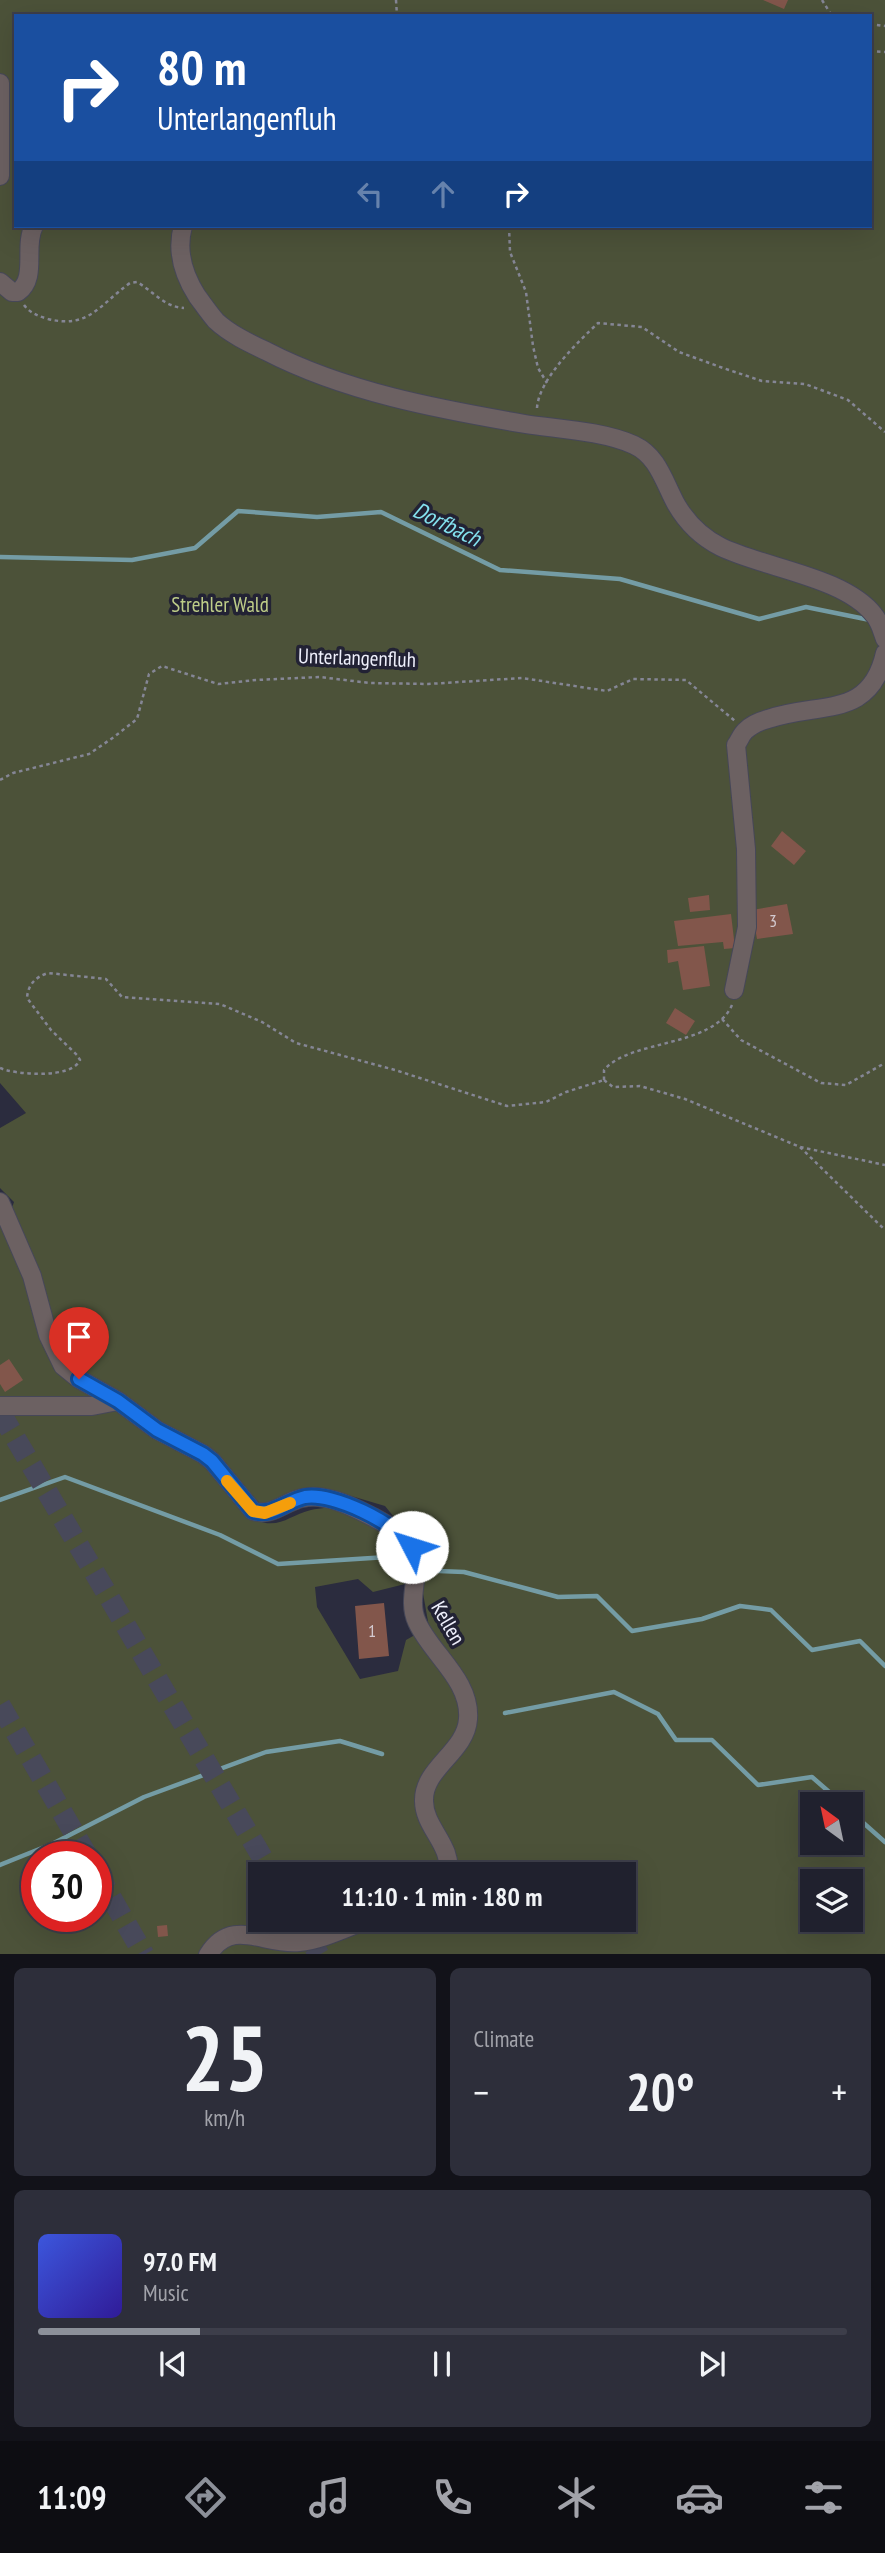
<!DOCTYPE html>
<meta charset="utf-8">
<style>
:root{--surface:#20212e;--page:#2d2e3a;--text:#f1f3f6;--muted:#a2a3aa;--line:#3d3e4a;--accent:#8c9099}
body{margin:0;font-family:"PT Sans Narrow",sans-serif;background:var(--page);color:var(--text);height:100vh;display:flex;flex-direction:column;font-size:26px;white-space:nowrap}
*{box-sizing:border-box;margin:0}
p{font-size:23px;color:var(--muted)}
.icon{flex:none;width:38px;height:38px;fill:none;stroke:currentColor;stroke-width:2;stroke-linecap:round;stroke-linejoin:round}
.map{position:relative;height:1954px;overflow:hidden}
.panel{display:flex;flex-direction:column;gap:14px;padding:14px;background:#121219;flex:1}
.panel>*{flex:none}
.top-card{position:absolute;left:14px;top:14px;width:858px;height:214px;border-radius:0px;box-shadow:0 7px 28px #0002,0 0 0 2px var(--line);background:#1a4fa0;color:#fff;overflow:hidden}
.needle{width:46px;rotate:327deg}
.tools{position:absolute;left:800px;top:1792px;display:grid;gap:14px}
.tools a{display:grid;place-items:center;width:63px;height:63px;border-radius:0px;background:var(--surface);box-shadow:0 7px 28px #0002,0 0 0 2px var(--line);font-size:35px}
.speed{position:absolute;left:21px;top:1841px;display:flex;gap:14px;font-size:35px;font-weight:700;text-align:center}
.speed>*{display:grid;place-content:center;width:91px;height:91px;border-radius:50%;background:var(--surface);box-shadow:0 7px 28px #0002,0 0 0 2px var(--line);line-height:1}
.speed .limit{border:10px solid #d22;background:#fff;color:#111}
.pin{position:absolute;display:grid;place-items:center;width:60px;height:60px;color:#fff;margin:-72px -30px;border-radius:50% 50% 50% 0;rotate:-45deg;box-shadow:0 0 7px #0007}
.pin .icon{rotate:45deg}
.me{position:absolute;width:77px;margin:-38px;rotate:310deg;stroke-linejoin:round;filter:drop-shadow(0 0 5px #0008)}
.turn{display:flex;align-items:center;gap:24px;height:147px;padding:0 28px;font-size:32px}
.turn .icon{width:91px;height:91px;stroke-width:2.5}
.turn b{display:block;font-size:49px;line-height:60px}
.lanes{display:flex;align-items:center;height:66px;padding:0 28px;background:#0003;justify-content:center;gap:35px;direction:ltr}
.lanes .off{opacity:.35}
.big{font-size:52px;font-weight:600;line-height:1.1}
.panel .tile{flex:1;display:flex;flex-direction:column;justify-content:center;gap:10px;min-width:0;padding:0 24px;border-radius:10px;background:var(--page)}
.panel .dial{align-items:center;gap:0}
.dial b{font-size:91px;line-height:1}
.song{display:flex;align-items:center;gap:21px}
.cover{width:84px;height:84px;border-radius:10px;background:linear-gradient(135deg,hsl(230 70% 55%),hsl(250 70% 35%))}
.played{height:7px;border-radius:4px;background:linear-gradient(90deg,var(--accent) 20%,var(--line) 20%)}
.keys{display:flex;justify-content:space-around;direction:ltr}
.heat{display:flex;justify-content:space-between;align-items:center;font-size:38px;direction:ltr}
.panel .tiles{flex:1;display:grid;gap:14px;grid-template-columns:1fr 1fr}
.tile:last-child{grid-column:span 2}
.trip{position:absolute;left:248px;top:1862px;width:388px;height:70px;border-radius:0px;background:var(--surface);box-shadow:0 7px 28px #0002,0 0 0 2px var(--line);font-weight:600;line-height:70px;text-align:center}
.dock{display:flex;height:112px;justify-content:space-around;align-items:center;background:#0d0d12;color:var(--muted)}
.dock .icon{width:49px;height:49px}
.dock .active{color:var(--accent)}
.dock b{font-size:32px;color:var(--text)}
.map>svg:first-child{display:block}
.green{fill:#4c5239;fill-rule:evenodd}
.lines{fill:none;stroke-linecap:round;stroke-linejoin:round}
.stream{stroke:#749ca5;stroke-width:4.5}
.building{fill:#82564b}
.highway-tunnel{stroke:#48495a;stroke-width:21;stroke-dasharray:21 10;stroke-linecap:butt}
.minor-casing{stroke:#464758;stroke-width:20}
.path{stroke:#858695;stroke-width:2.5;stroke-dasharray:3.5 3.5;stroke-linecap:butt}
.minor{stroke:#6c6162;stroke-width:18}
.route-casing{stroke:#114b97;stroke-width:18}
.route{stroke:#1a73e8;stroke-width:12}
.slow{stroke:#f59e0b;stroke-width:12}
.labels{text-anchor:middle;stroke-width:7;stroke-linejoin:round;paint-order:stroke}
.number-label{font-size:18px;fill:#d3c9cf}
.park-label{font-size:21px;fill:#becd88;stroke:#222234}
.street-label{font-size:21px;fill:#eeeffb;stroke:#222234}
.water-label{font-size:23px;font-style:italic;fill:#84e2ef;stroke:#222234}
</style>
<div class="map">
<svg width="885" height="1955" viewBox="0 0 885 1955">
<rect width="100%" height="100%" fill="#2b2c3e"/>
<path class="green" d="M 0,0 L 885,0 L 885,1954 L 0,1954 L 0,1414 L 123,1411 L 181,1453 L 194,1451 L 255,1520 C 280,1530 289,1515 311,1510 C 321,1508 352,1505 361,1507 C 373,1510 384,1521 392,1529 C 409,1545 413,1560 409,1583 L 373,1592 L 358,1579 L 315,1587 L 317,1607 L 360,1679 L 398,1671 L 406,1640 L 429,1627 L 421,1582 L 427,1570 L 426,1560 L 412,1539 L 385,1506 L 348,1495 L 284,1511 L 266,1509 L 193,1441 L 162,1430 L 113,1388 L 84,1374 L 67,1360 L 11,1211 L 14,1202 L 0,1188 L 0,1128 L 26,1113 L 0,1083 ZM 16,16 L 870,16 L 870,226 L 16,226 ZM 812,1804 L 850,1804 L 850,1843 L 812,1843 ZM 37,1857 L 96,1857 L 96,1916 L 37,1916 ZM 261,1874 L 625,1874 L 625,1920 L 261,1920 ZM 812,1881 L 850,1881 L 850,1920 L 812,1920 Z
M 0,1214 L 30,1284 L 45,1342 L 94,1396 L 0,1412 Z"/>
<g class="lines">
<path class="stream" d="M 0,557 L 132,560 L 195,548 L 238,511 L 317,517 L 381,512 L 500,570 L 620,579 L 759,619 L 806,607 L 870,620
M 0,1500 L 65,1477 L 220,1535 L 278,1564 L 403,1556
M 429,1548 L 439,1571 L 464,1572 L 558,1597 L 597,1596 L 632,1631 L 702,1619 L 740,1606 L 771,1610 L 812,1650 L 860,1641 L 885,1666
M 505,1713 L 614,1692 L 658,1714 L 676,1740 L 712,1740 L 758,1785 L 812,1777 L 843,1804
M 850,1811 L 885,1842
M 0,1865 L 52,1844 L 144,1797 L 266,1752 L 340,1741 L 382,1754"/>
</g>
<path class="building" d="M 763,0 L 788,0 L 784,9 Z
M 782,831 L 806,851 L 794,865 L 771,846 Z
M 709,895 L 710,910 L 690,912 L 688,898 Z
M 787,904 L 793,934 L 757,939 L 752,910 Z
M 731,914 L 735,948 L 724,949 L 723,942 L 678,946 L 674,921 Z
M 704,946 L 710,986 L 683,990 L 678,961 L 668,963 L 667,950 Z
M 675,1008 L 695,1021 L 686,1035 L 666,1023 Z
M 9,1359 L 23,1380 L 5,1392 L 0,1384 L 0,1365 Z
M 384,1603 L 389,1656 L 359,1659 L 355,1606 Z
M 167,1925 L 168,1936 L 158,1937 L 157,1926 Z"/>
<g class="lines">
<path class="highway-tunnel" d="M 0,1412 L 272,1874
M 0,1705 L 88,1857
M 96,1871 L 144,1955
M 299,1920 L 319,1955"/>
<defs>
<path id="minor" d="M 0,83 L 0,176
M 183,226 C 176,251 183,274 197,296 C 203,304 209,313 216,321 C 230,334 249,343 266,351 C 345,392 438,409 525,424 C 558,429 603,431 634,445 C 658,456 664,482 676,504 C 687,523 701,537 721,547 C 764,568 845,577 874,615 C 880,622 882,631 885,639
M 0,282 L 12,292 L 18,292 C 38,278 23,246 34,226
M 734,990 L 747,927 L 746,849 L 736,745 C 739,741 741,735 745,731 C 751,725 760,721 768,719 C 820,701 870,720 885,653
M 0,1202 L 32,1276 L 48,1335 L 63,1366 L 79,1379 L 118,1401 L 157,1430 L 203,1454 L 212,1461 L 253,1511 C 272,1517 284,1502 302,1498 C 325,1492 353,1507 373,1517 C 385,1524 403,1532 411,1545 C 425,1568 405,1597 417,1622 C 431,1654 471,1680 468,1719 C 466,1752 423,1768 424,1801 C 424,1828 453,1845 448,1874
M 0,1406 L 92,1406 L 118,1401
M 208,1955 C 232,1916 265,1946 299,1942 C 322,1940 345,1928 367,1920"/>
</defs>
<use href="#minor" class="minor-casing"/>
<path class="path" d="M 396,0 L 397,16
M 822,0 L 832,16
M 870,24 L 885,26
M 870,51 L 885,52
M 509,226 L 510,252 L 526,292 L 533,346 L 538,368 L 547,383
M 24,305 C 30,313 38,316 48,319 C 89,329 99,305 130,283 L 137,282 C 153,291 164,307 184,308
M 537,408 C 539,379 577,343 598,323 L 642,327 L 679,352 L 723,368 L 762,381 L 805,384 L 848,400 L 885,432
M 0,780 L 13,773 L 89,754 L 114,737 L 137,719 L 149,674 L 162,666 L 218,684 L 256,680 L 320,677 L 370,683 L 428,684 L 522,678 L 607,691 L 633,679 L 686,680 L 735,721
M 722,1019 L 741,1040 L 821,1083 L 846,1085 L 885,1063
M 0,1068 C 16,1075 72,1079 80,1060 L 77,1055 L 51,1030 L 27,998 C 28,985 35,977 48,973 L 106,979 L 122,997 L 220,1004 L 262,1022 L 296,1043 L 395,1070 L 507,1106 L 546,1102 L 566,1092 L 604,1080
M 604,1080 L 613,1087 L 640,1086 L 685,1099 L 800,1147 L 885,1165
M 604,1080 L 604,1070 C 630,1039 713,1048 732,1005
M 800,1147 L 885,1230"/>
<use href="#minor" class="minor"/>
</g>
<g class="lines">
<defs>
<path id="route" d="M 79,1379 L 118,1401 L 157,1430 L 203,1454 L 212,1461 L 253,1511 C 273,1517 286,1501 305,1497 C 333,1492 397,1524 412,1547"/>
</defs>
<use href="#route" class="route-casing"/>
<use href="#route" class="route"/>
<path class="slow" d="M 227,1481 L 253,1511 L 265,1513 L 290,1503"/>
</g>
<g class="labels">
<g class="number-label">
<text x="773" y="927">3</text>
<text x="372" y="1637">1</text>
</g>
<g class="park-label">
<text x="220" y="612">Strehler Wald</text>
</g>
<g class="street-label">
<text transform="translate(357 658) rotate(2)" y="7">Unterlangenfluh</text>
<text transform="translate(448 1623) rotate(60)" y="7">Kellen</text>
</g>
<g class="water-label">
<text transform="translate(447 524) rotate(26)" y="8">Dorfbach</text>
</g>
</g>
</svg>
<div class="tools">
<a><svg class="needle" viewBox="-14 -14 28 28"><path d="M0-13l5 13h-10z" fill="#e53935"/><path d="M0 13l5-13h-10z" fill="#a2a3aa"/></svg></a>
<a><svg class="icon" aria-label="layers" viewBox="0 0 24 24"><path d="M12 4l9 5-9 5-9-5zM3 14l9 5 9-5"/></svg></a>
</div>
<div class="speed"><div class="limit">30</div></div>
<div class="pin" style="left:79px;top:1379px;background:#d93025"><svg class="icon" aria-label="arrive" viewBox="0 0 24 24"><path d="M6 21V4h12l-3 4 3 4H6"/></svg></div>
<svg class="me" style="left:412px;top:1547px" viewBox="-20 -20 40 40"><circle r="19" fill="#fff"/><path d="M0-13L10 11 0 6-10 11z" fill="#1a73e8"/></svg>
<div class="trip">11:10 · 1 min · 180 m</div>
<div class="top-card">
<div class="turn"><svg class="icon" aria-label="right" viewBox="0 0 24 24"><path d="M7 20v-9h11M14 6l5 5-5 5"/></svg><div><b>80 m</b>Unterlangenfluh</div></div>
<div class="lanes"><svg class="icon off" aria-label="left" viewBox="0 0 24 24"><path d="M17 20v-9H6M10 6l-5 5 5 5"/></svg><svg class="icon off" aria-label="ahead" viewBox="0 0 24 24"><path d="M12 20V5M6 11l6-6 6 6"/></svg><svg class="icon" aria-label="right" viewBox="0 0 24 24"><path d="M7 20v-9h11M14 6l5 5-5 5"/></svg></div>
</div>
</div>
<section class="panel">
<div class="tiles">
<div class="tile dial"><b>25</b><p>km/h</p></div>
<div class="tile"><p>Climate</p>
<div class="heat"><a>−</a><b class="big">20°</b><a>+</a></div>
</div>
<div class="tile">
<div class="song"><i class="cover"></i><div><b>97.0 FM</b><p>Music</p></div></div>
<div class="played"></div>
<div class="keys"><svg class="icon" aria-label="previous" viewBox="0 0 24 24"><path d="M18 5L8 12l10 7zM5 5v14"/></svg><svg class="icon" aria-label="pause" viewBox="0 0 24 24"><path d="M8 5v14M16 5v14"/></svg><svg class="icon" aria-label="next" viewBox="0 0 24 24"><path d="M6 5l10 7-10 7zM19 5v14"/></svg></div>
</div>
</div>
</section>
<nav class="dock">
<b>11:09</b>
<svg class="icon active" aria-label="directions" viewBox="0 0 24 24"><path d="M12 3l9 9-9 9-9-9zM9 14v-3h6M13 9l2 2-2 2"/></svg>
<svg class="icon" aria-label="music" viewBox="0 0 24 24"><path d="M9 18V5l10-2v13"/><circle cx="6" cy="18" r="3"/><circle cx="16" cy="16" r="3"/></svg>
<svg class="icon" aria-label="phone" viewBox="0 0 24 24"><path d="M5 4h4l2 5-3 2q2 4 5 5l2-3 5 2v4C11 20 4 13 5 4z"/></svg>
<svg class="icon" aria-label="climate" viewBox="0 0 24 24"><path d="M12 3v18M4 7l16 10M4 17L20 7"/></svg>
<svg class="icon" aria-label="car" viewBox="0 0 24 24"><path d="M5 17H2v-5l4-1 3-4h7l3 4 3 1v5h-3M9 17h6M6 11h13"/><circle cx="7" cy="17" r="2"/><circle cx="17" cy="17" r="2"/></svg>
<svg class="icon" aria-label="filters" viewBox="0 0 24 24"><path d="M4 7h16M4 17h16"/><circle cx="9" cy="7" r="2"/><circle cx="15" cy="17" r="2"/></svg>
</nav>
